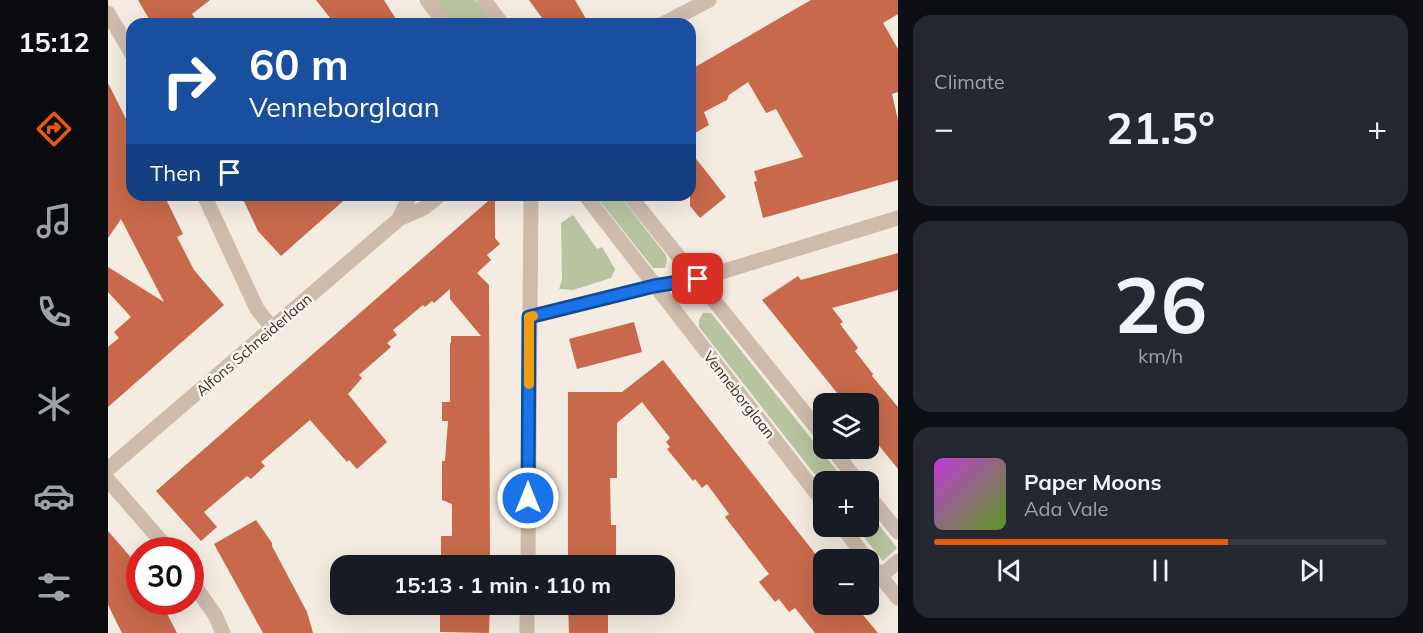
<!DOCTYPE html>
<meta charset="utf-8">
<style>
:root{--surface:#171b24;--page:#242831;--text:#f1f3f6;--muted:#9ea1a6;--line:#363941;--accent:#ea580c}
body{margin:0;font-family:Mulish,sans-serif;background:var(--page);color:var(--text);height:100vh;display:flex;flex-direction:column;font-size:22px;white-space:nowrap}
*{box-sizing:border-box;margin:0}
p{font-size:20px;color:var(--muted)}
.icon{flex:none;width:33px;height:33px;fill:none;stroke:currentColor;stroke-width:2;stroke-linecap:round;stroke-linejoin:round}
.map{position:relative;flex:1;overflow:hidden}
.panel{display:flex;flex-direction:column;gap:15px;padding:15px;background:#0d0f14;width:525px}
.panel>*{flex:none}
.guide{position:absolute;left:18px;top:18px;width:570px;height:183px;border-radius:18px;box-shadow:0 6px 24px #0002;background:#1a4fa0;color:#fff;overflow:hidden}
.buttons{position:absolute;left:705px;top:393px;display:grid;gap:12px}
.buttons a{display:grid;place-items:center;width:66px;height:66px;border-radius:12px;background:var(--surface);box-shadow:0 6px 24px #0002;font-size:30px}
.speed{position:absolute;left:18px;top:537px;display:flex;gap:12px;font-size:30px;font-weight:700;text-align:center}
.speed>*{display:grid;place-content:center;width:78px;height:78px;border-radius:50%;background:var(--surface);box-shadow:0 6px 24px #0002;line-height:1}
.speed .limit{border:9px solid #d22;background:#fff;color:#111}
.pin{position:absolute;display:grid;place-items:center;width:51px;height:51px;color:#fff;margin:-26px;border-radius:12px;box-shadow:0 3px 9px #0006}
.me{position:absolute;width:66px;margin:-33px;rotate:0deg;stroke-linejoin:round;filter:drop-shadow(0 0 4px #0008)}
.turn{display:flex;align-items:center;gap:21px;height:126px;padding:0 24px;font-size:27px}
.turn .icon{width:78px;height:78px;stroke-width:2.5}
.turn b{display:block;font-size:42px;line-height:51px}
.then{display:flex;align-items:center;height:57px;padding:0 24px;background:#0003;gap:12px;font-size:22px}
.big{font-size:45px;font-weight:700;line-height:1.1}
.panel .widget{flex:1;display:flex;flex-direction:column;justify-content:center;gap:9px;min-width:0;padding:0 21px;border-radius:18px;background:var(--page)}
.panel .dial{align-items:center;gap:0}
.dial b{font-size:78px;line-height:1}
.song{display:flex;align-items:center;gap:18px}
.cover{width:72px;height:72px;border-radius:9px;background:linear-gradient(135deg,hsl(290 70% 55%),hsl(90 70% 35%))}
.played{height:6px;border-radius:3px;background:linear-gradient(90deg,var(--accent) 65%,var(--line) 65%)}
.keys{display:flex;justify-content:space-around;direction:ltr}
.heat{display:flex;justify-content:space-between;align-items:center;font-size:33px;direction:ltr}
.trip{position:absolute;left:222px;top:555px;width:345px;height:60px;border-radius:18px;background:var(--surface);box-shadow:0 6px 24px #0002;font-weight:700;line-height:60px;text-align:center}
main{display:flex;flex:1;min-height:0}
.menu{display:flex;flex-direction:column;width:108px;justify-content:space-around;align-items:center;background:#090b0e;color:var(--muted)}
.menu .icon{width:42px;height:42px}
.menu .current{color:var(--accent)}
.menu b{font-size:27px;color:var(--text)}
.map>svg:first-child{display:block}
.green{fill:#b8c4a0}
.building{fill:#c8694b}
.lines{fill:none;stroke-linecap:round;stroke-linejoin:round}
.minor{stroke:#cdbbac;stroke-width:15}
.route-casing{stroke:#114b97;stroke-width:15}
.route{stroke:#1a73e8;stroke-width:10}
.slow{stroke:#f59e0b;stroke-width:10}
.labels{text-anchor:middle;stroke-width:5;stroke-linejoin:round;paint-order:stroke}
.street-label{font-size:15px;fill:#3b302b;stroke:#fbf5ee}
</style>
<main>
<nav class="menu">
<b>15:12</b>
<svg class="icon current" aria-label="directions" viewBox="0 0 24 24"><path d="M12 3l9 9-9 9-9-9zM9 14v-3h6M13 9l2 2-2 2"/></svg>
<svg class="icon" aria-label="music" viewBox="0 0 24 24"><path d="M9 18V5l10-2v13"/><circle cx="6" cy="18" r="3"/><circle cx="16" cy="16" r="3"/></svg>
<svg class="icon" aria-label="phone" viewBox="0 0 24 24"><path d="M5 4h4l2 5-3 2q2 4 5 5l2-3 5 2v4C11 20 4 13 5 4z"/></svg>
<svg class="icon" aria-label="climate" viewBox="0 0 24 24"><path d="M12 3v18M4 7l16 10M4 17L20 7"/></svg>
<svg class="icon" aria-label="car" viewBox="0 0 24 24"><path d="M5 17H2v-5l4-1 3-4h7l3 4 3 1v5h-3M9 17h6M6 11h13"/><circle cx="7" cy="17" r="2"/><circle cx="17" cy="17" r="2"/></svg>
<svg class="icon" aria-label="filters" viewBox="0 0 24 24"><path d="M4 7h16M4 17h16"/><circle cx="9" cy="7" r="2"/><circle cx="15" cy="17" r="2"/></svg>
</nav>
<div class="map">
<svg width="790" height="633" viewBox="0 0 790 633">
<rect width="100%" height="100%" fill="#f4ebe1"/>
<path class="green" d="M 328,0 L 367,0 L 385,24 L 347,24 Z
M 487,195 L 511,195 L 558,255 L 559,260 L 557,268 L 545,268 Z
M 465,215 L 489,249 L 494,247 L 507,269 L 503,278 L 465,290 L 451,289 L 454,280 L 453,223 Z
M 595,313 L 603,313 L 737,481 L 716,482 L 715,485 L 591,327 L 591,320 Z
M 761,512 L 789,548 L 775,561 L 748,527 L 760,526 Z"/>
<path class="building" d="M 30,0 L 102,0 L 84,14 L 91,24 L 44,24 Z
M 208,0 L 276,0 L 291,24 L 227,24 Z
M 421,0 L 467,0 L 481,24 L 437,22 Z
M 703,0 L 790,0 L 790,14 L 775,23 L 790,49 L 790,92 L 784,94 L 790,120 L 790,180 L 655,218 L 646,182 L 649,181 L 646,171 L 695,157 L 668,109 L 658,113 L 640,82 L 621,95 L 619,100 L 596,112 L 601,125 L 582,136 L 582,70 Z
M 0,83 L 24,131 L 24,195 L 56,195 L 75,234 L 69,237 L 86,270 L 116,305 L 0,407 L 0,347 L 11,338 L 6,332 L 23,317 L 0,292 L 0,267 L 56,302 L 13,219 L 0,238 Z
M 582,151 L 618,197 L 592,218 L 582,206 Z
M 133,195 L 242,195 L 173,256 L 150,231 Z
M 387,195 L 387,238 L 392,244 L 379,255 L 383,260 L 369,273 L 381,285 L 382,566 L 333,566 L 333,536 L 344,536 L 344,504 L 334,500 L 334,461 L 337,461 L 340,421 L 334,421 L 334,402 L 342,402 L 342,343 L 343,343 L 343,336 L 373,336 L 342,299 L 342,289 L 326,303 L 324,301 L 317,307 L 315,305 L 285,330 L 289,335 L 279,343 L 283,347 L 251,375 L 254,378 L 240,394 L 279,442 L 249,469 L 241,460 L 239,462 L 202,420 L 153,462 L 157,466 L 143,479 L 139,476 L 96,512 L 109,527 L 93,541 L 48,491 Z
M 790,253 L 790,290 L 724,308 L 735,322 L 732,324 L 750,348 L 747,351 L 765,374 L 764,376 L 790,407 L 790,469 L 760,432 L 760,404 L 738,404 L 654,300 L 690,276 L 693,280 Z
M 526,322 L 534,352 L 469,369 L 461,339 Z
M 555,360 L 716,565 L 716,604 L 746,604 L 770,633 L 707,633 L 687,608 L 681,612 L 671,599 L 667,602 L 651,582 L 661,574 L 617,517 L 621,514 L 599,484 L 594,488 L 587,479 L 585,481 L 559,449 L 562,447 L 558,442 L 562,438 L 534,402 L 509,423 L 509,478 L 502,478 L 503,525 L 508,525 L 508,564 L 460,566 L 460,392 L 514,392 Z
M 148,520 L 164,543 L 164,546 L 199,612 L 205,633 L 155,633 L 106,544 Z
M 0,531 L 32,568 L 32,602 L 53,602 L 69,633 L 14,633 L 0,605 Z
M 343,604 L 382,604 L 381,633 L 332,632 L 332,613 L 343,612 Z
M 460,604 L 500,604 L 500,633 L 461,633 Z"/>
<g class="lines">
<path class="minor" d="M 319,0 L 338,24
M 376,0 L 394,24
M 0,13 L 24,54
M 555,24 L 601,0
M 96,195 L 149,309 L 165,329
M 477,195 L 716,503
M 521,195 L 716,437
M 291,219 L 302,195
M 421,317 L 546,286 L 590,279 L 790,218
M 724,448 L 750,482
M 0,469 L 291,219 L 316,208 L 332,195
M 0,480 L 61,550
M 760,495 L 790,532
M 734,526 L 759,560
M 760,561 L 790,598
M 420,566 L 423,195
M 773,576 L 790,561
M 82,579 L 107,615 L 115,633
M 419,633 L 419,604"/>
</g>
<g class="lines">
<defs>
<path id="route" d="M 420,498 L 421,317 L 546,286 L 590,279"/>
</defs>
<use href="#route" class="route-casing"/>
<use href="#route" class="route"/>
<path class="slow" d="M 421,384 L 421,317 L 425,316"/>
</g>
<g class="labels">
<g class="street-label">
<text transform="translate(146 345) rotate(-41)" y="5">Alfons Schneiderlaan</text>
<text transform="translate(631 395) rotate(52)" y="5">Venneborglaan</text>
</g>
</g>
</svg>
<div class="buttons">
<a><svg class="icon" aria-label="layers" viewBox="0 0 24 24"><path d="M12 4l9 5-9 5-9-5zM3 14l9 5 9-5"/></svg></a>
<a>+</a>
<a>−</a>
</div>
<div class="speed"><div class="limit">30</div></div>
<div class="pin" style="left:590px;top:279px;background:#d93025"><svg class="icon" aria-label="arrive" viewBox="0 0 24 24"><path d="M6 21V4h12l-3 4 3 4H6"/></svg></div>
<svg class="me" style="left:420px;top:498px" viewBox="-20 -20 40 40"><circle r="17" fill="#1a73e8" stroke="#fff" stroke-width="3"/><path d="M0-11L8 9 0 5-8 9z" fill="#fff"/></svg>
<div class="trip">15:13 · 1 min · 110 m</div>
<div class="guide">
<div class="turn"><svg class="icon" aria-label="right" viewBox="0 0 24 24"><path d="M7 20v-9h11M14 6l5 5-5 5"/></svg><div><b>60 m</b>Venneborglaan</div></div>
<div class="then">Then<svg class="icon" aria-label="arrive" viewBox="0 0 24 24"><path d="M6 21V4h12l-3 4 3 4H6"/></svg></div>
</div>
</div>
<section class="panel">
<div class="widget"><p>Climate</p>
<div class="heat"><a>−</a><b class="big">21.5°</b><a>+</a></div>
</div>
<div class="widget dial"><b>26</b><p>km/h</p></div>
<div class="widget">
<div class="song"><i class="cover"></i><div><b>Paper Moons</b><p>Ada Vale</p></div></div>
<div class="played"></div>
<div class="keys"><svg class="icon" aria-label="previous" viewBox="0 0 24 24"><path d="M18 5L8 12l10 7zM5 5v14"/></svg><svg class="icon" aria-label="pause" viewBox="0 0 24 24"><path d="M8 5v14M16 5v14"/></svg><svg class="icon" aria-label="next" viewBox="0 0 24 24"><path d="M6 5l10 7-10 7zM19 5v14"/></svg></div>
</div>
</section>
</main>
